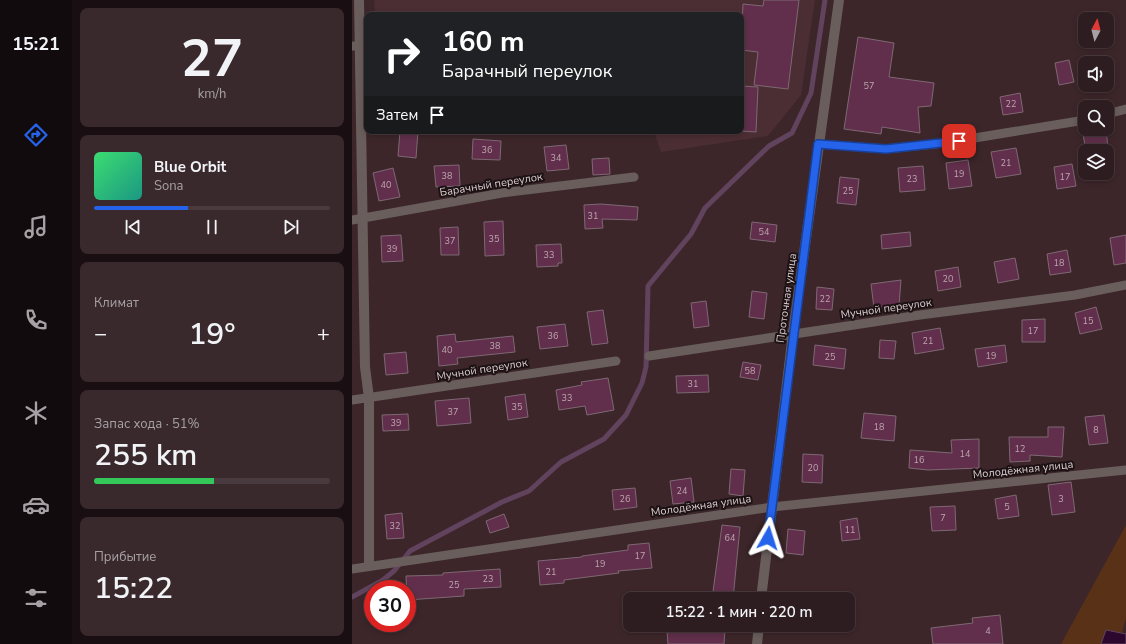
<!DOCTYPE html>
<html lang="ru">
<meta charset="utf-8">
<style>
:root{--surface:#2d1c20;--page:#39292d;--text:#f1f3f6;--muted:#a7a1a5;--line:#483a3e;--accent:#2563eb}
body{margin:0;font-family:"Nunito Sans",sans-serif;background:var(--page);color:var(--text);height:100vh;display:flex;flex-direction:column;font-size:15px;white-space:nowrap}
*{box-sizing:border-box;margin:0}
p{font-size:13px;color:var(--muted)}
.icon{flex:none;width:22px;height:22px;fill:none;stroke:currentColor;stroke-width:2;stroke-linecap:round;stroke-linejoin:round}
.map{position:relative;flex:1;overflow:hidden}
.sheet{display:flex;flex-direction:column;gap:8px;padding:8px;background:#190f12;width:280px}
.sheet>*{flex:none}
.top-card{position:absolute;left:12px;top:12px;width:380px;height:122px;border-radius:8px;box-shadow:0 2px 6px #0003,0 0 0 1px var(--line);background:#202124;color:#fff;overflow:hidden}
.needle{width:26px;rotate:7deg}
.controls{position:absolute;left:726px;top:12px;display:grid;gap:8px}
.controls a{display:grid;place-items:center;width:36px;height:36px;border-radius:8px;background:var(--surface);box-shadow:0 2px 6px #0003,0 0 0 1px var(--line);font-size:20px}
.speed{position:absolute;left:12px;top:580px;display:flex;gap:8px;font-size:20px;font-weight:700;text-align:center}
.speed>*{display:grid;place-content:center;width:52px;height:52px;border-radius:50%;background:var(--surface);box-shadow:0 2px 6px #0003,0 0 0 1px var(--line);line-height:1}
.speed .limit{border:6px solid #d22;background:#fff;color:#111}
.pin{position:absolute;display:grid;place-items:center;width:34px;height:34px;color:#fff;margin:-17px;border-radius:8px;box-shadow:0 2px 6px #0006}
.me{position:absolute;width:44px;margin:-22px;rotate:6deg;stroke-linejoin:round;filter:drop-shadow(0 0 3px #0008)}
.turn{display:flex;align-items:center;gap:14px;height:84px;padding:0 12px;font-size:18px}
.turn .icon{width:52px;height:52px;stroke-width:2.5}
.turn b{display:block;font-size:28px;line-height:34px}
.then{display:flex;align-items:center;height:38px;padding:0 12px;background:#0003;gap:8px;font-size:15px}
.big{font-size:30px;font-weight:600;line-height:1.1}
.sheet .card{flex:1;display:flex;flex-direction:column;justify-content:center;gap:6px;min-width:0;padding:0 14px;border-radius:8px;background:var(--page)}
.sheet .dial{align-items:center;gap:0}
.dial b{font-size:52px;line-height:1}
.song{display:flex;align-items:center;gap:12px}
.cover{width:48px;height:48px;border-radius:6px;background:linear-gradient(135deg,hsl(140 70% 55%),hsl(170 70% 35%))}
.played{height:4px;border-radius:2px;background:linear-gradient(90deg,var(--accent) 40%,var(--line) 40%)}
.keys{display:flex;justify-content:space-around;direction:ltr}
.heat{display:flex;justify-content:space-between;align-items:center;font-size:22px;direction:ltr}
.charge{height:6px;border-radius:3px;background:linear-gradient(90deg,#34c759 51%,var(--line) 0)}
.trip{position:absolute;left:271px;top:592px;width:232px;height:40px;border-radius:8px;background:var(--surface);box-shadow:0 2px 6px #0003,0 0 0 1px var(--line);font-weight:600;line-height:40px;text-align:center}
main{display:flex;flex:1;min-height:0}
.dock{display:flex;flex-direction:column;width:72px;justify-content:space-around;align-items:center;background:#120b0d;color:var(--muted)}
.dock .icon{width:28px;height:28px}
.dock .on{color:var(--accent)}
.dock b{font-size:18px;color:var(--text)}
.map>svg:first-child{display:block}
.built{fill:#4b2e33}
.green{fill:#583117}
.water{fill:#2c082e;stroke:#61435e}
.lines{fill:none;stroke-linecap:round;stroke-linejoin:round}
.stream{stroke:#61435e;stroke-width:5}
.building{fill:#612f4b;stroke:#7e6873}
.lane{stroke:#695e5c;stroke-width:9}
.street{stroke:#695e5c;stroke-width:10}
.route-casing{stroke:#184099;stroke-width:10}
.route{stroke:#2563eb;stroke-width:7}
.labels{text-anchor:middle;stroke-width:4;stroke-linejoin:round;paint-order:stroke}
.number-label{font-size:9px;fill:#bda6ae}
.street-label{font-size:11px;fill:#dccdcf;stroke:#1c1214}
</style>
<main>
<nav class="dock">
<b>15:21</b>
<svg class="icon on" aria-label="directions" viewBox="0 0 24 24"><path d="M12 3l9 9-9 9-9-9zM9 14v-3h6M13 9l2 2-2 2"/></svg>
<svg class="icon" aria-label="music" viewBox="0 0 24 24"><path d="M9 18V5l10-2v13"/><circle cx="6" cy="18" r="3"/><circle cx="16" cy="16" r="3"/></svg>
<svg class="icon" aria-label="phone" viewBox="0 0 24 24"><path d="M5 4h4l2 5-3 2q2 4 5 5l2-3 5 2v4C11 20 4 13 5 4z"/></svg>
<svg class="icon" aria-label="climate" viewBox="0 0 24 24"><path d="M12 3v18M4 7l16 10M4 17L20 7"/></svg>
<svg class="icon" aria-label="car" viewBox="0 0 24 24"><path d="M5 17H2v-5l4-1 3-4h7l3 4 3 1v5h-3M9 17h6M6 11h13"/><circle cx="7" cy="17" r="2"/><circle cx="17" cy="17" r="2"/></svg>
<svg class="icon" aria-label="filters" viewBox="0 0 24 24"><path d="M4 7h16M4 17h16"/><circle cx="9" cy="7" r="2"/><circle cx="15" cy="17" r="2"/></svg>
</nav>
<section class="sheet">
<div class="card dial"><b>27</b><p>km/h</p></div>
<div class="card">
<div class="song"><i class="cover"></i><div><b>Blue Orbit</b><p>Sona</p></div></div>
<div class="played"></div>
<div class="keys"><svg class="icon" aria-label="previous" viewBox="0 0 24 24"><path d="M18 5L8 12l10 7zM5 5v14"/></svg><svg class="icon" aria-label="pause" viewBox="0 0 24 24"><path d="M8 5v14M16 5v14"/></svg><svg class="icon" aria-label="next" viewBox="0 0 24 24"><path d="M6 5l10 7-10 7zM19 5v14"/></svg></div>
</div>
<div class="card"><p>Климат</p>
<div class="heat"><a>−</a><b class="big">19°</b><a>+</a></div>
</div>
<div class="card"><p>Запас хода · 51%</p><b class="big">255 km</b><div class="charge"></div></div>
<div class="card"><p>Прибытие</p><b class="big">15:22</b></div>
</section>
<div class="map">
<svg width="774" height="644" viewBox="0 0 774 644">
<rect width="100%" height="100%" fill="#3c262a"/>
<path class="built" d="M 22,0 L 463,0 L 449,95 L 416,136 L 309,152 L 302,131 L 389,131 L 389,15 L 23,15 Z"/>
<path class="green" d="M 774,525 L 774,618 L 770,633 L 754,630 L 749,644 L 709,644 Z"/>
<path class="water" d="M 754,630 L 774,634 L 774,644 L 749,644 Z"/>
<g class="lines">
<path class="stream" d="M 0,597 L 31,580 L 42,571 L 58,551 L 150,502 L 177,491 L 209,462 L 252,439 L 274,415 L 290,383 L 294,367 L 296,286 L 339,234 L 353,208 L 417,146 L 440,133 L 459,93 L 473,0"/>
</g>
<path class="building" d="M 412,0 L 447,0 L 436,89 L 402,85 L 406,52 L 389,50 L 391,4 L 411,6 Z
M 506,37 L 542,43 L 537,77 L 582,83 L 579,106 L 566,107 L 568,133 L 530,127 L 529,134 L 492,129 Z
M 717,60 L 722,82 L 707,85 L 703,63 Z
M 389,86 L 406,87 L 404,132 L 389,131 Z
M 668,93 L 671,112 L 651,115 L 648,97 Z
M 754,130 L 756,148 L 734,151 L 731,134 Z
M 48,131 L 66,131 L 64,158 L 46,156 Z
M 121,139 L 149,141 L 148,160 L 120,159 Z
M 214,145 L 217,169 L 195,171 L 192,147 Z
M 664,148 L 669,174 L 644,178 L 639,152 Z
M 257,158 L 258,174 L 241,175 L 240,159 Z
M 616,160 L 620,186 L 597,189 L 594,163 Z
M 720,164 L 724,186 L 705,189 L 702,167 Z
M 107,165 L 108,186 L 84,187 L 82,166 Z
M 571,166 L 573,190 L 548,192 L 546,168 Z
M 41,168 L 48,197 L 27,201 L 21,173 Z
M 488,177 L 507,179 L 504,205 L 485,203 Z
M 249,204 L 286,207 L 285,220 L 250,219 L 251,228 L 233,229 L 232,205 Z
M 151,221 L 152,255 L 133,256 L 132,222 Z
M 400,222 L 425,225 L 423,242 L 398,239 Z
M 106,227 L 107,255 L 89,255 L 88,228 Z
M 558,232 L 559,246 L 530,249 L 529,235 Z
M 49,235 L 51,261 L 30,262 L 29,236 Z
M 774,235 L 774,263 L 762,265 L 758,238 Z
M 209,244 L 210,263 L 206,263 L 206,266 L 185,267 L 184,245 Z
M 715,250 L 719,272 L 698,275 L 695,254 Z
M 663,258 L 667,279 L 646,283 L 642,262 Z
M 606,267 L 609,287 L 586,291 L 583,271 Z
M 549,280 L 547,305 L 522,308 L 519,284 Z
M 465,287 L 482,289 L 480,310 L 464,309 Z
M 400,291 L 415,293 L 412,319 L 397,317 Z
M 354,301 L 357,326 L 342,328 L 339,303 Z
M 744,307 L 750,329 L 728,334 L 723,313 Z
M 251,310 L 256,343 L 240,345 L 235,312 Z
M 693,319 L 693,342 L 670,342 L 670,320 Z
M 213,324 L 216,346 L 188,349 L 185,327 Z
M 588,328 L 592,349 L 563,354 L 560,333 Z
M 103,334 L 104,342 L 161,336 L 163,352 L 105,358 L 106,364 L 87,366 L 85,336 Z
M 528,340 L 544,341 L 542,359 L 527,358 Z
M 463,345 L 494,349 L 492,369 L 461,365 Z
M 653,345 L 655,362 L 626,367 L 623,349 Z
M 54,352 L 56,373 L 34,375 L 32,354 Z
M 391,362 L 409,365 L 406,380 L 388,377 Z
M 356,375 L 357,392 L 325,393 L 324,376 Z
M 256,378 L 262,410 L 235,415 L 233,406 L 207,410 L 204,390 L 230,385 L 229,382 Z
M 173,394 L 176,417 L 156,420 L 153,397 Z
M 117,398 L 119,423 L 85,426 L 83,401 Z
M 512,413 L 544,416 L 542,441 L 509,438 Z
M 56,414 L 57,430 L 31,431 L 30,415 Z
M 752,415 L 756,443 L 737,445 L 733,417 Z
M 696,427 L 712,427 L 710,457 L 678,455 L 678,461 L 658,462 L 657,437 L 696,437 Z
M 627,439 L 627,468 L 576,470 L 557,468 L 558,450 L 600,453 L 599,440 Z
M 451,454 L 471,455 L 470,483 L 450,482 Z
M 379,469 L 393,470 L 391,496 L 377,494 Z
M 339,478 L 342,502 L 321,504 L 318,481 Z
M 719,482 L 723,512 L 700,515 L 696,485 Z
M 283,488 L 285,507 L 262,510 L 260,490 Z
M 664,495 L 667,516 L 646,519 L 643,499 Z
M 603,506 L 604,530 L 580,531 L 578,507 Z
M 50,513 L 52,538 L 35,539 L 33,515 Z
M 152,514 L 157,527 L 138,533 L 134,521 Z
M 505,518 L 508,539 L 490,541 L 488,521 Z
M 370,525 L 388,527 L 381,599 L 360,599 Z
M 436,529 L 453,531 L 451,555 L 434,553 Z
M 297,543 L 300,568 L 266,571 L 267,573 L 212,580 L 212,583 L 188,585 L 186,561 L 230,557 L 230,556 L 276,550 L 276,545 Z
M 148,569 L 149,587 L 112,589 L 112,596 L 55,600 L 54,576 L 91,575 L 91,573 Z
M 648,615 L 651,644 L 581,644 L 579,628 L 621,623 L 620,618 Z
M 346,629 L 373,630 L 372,644 L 316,644 L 315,631 Z"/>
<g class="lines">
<path class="lane" d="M 0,46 L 7,46
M 755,114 L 774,109
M 466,144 L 534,149 L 592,143 L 733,120
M 0,220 L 150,193 L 282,177
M 297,356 L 568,315 L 723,295 L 774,285
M 0,400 L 264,361
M 0,569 L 420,507 L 774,470"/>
<path class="street" d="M 7,0 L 13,367 L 17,398 L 17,566
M 409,599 L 441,333 L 487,0
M 405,644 L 407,625"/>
</g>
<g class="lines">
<defs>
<path id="route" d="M 416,538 L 466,144 L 534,149 L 607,141"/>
</defs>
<use href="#route" class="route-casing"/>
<use href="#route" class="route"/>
</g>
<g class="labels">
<g class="number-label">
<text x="517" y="89">57</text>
<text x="659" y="107">22</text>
<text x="135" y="153">36</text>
<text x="204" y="161">34</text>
<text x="654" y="166">21</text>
<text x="607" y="177">19</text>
<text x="95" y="179">38</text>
<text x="713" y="180">17</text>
<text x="560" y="182">23</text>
<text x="34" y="188">40</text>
<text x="496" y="194">25</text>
<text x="241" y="219">31</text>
<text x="412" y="235">54</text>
<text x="142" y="242">35</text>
<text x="98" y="244">37</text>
<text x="40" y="252">39</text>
<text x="197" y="258">33</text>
<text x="707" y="266">18</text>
<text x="596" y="282">20</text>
<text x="473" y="302">22</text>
<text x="736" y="324">15</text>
<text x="681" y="334">17</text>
<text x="201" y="339">36</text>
<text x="576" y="344">21</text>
<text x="143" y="349">38</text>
<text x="95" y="353">40</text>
<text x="639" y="359">19</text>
<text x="478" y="360">25</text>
<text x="398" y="374">58</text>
<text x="341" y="387">31</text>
<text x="215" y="401">33</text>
<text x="165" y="410">35</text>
<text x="101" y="415">37</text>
<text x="44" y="426">39</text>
<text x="527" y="430">18</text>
<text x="744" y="433">8</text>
<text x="668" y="452">12</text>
<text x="613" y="457">14</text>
<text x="567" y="463">16</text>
<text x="461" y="471">20</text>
<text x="330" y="494">24</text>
<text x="273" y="502">26</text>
<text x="709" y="502">3</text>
<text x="655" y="510">5</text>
<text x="591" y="521">7</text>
<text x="43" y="529">32</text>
<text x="498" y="533">11</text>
<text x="378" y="541">64</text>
<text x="288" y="559">17</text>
<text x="248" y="567">19</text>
<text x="199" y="575">21</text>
<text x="136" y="582">23</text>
<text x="102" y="588">25</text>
<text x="636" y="634">4</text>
</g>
<g class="street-label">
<text transform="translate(139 184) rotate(-9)" y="4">Барачный переулок</text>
<text transform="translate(434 298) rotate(-82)" y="4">Проточная улица</text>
<text transform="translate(534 308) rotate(-8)" y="4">Мучной переулок</text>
<text transform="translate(130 369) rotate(-9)" y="4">Мучной переулок</text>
<text transform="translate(671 469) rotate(-6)" y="4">Молодёжная улица</text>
<text transform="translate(349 505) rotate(-8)" y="4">Молодёжная улица</text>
</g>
</g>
</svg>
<div class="controls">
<a><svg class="needle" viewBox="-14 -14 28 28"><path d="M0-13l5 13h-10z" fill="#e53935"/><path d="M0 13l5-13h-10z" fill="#a7a1a5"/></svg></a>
<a><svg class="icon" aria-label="sound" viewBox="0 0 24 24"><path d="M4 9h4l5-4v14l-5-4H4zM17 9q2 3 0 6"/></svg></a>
<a><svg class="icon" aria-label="search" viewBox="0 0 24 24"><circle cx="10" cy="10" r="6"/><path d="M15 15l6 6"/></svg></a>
<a><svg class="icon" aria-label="layers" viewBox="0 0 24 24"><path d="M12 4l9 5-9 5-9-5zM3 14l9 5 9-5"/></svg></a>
</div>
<div class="speed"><div class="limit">30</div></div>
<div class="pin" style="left:607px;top:141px;background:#d93025"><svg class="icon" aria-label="arrive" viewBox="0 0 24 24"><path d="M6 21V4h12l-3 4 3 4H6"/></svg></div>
<svg class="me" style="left:416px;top:538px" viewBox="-20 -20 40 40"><path d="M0-17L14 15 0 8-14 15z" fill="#2563eb" stroke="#fff" stroke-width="4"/></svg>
<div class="trip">15:22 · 1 мин · 220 m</div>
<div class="top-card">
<div class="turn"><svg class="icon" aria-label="right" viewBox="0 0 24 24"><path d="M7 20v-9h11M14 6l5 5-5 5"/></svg><div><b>160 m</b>Барачный переулок</div></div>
<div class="then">Затем<svg class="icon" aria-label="arrive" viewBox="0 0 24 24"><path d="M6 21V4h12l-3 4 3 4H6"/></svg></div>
</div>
</div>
</main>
